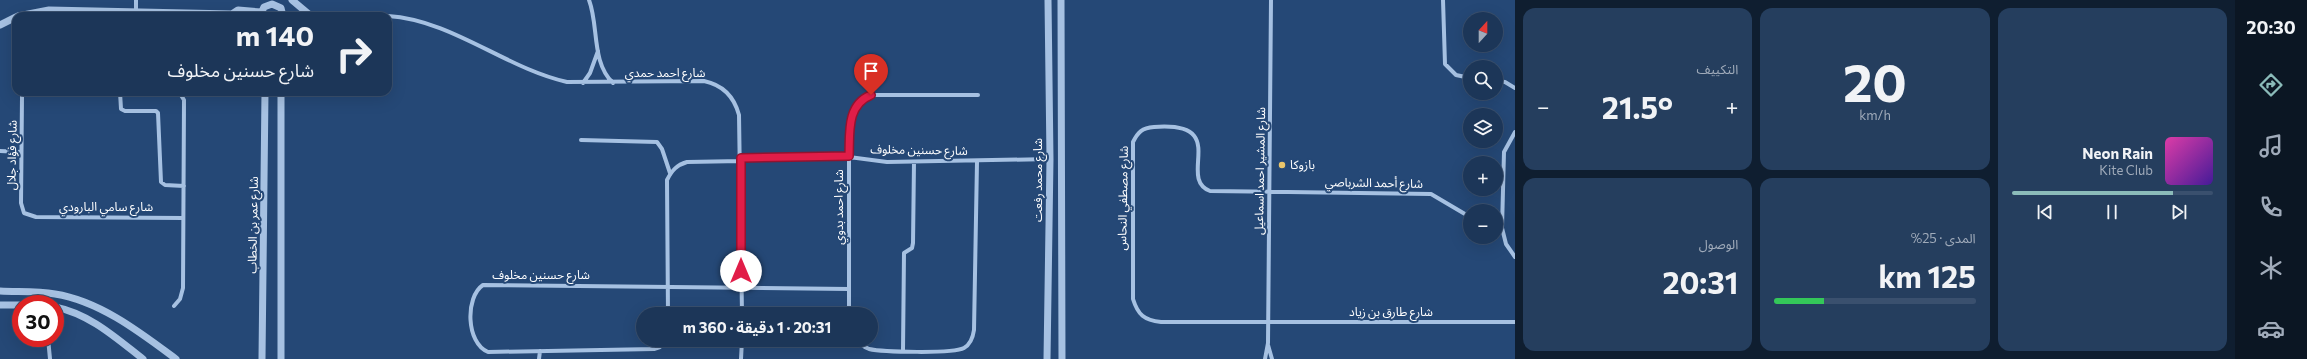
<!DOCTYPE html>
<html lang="ar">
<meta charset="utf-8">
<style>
:root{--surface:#1c3658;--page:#253e5e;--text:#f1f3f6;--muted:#a0abba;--line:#3a506e;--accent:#8bbbb9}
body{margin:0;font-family:Commissioner,"Noto Sans Arabic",sans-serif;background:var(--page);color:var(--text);direction:rtl;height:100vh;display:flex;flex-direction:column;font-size:15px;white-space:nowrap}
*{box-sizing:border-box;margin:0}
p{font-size:13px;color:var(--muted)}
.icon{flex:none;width:22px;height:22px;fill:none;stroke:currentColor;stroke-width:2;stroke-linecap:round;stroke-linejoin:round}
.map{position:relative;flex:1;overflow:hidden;direction:ltr}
.details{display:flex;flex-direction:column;gap:8px;padding:8px;background:#0f1e30;width:720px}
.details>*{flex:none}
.hud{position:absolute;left:12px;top:12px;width:380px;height:84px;border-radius:12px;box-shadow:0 4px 16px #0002,0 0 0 1px var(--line);direction:rtl;background:#1c3658;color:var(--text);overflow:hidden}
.needle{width:26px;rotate:21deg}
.controls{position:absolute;left:1463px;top:12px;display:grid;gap:8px}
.controls a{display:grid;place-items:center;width:40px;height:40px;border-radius:50%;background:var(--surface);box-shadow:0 4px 16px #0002,0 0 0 1px var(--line);font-size:20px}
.speed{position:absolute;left:12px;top:295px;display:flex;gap:8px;font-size:20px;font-weight:700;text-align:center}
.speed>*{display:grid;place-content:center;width:52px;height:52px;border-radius:50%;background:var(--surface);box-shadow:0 4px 16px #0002,0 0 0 1px var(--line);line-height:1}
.speed .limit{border:6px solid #d22;background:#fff;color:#111}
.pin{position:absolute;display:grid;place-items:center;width:34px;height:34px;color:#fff;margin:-41px -17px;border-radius:50% 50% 50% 0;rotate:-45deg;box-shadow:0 0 4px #0007}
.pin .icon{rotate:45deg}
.me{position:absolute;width:44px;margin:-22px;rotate:0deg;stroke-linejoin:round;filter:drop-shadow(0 0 3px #0008)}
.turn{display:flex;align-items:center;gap:14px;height:84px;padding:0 12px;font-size:18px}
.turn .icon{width:52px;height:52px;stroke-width:2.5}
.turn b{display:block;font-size:28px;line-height:34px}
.big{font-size:30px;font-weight:700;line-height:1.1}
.details .widget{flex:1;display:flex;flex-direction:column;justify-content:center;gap:6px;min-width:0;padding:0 14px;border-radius:12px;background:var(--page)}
.details .dial{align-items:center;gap:0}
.dial b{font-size:52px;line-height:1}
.song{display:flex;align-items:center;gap:12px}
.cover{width:48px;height:48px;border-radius:6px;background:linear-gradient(135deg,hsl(320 70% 55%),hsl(260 70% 35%))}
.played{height:4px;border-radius:2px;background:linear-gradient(90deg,var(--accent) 80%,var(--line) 80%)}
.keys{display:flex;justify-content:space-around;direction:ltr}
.heat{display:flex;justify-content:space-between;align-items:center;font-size:22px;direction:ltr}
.charge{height:6px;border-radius:3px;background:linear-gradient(90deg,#34c759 25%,var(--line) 0)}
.details .tiles{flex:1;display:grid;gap:8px;grid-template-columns:repeat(3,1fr)}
.widget:first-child{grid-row:span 2}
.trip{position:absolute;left:636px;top:307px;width:242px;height:40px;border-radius:20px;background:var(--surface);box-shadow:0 4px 16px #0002,0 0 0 1px var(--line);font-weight:700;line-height:40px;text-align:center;direction:rtl}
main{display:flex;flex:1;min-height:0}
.tab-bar{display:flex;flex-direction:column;width:72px;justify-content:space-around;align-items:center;background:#0b1623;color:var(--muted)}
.tab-bar .icon{width:28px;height:28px}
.tab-bar .current{color:var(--accent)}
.tab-bar b{font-size:18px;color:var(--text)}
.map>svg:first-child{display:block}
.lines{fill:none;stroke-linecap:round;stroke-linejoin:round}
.minor{stroke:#a6c1e2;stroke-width:4}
.tertiary{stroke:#a6c1e2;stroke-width:7}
.route-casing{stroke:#92132f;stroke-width:10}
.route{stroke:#e11d48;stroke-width:7}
.poi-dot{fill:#ebc66b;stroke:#254876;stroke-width:1.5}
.labels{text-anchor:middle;stroke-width:4;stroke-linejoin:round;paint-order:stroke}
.street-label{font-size:12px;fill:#fff;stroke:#254876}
.poi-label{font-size:12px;fill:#fff;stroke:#254876;text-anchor:start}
</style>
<main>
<nav class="tab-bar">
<b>20:30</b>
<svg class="icon current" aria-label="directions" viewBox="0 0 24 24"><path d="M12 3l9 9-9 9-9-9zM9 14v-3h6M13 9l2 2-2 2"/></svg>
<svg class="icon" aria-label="music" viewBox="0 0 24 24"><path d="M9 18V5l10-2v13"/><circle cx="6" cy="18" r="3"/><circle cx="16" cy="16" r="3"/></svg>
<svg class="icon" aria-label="phone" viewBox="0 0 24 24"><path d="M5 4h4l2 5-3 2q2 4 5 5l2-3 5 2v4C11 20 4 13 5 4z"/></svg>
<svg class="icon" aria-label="climate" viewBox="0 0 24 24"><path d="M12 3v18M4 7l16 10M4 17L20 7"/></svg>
<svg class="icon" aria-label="car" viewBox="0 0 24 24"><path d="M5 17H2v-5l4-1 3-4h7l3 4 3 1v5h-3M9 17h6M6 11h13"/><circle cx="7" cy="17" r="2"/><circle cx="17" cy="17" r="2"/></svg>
</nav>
<section class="details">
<div class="tiles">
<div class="widget">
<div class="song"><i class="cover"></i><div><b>Neon Rain</b><p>Kite Club</p></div></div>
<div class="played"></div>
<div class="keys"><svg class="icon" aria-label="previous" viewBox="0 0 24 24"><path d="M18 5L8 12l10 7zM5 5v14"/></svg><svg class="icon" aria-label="pause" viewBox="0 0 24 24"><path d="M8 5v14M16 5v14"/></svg><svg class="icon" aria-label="next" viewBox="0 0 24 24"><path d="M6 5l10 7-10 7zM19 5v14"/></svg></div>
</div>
<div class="widget dial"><b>20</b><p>km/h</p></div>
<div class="widget"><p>التكييف</p>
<div class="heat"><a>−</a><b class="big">21.5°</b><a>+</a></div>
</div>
<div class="widget"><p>المدى · 25%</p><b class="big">125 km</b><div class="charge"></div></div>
<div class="widget"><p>الوصول</p><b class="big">20:31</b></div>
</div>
</section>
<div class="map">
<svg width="1515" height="359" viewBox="0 0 1515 359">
<rect width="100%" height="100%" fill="#254876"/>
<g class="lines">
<path class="minor" d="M 589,0 C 599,26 591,62 613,83
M 1443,0 L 1445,64 L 1456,75 L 1470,78
M 136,16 L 136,0
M 283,16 L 387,16
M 388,16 C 452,20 505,68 567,82 L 704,81 C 723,85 734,96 739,115 L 742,314
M 1496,81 L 1505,82 L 1515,88
M 583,83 L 590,73 L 598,51
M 24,92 L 22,96 L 21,203 L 24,213 L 36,217 L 183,218
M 120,92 L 121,109 L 125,111 L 156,111 L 158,113 L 161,182 L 165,185 L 184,186
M 1515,132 L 1504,152 L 1502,228 L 1506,244 L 1515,257
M 581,140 L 657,142 L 662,149 L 670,173
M 0,151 L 21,152
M 741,158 L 849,157 L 887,162 L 1050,159
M 1470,217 L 1431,194 L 1210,191 C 1176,178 1232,121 1154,127 C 1142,128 1138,132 1133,142 L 1133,299 C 1138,315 1144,320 1161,322 L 1515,322
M 174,306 L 180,299 L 183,288 L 184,100 L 179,92
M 668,314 L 667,180 C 672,170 677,165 687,162 L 741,161
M 849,314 L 849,157 L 852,113 L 859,102 L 871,95 L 978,95
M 48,338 L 50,359
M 666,340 L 660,347 L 654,349 L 488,352 C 466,343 465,297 483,285 L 849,289
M 857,340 C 860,344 864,347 869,349 C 882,352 953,354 964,348 C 971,344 973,337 974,330 L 977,162
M 1268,345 L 1272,359
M 903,351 L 904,253 L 912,248 L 913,243 L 914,162
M 539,359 L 540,351
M 741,359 L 742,340
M 1265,359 L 1268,343 L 1271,0"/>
<path class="tertiary" d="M 292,0 L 311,16
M 1061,0 L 1062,359
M 18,16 L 49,10 L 232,14 L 238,10 L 261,12
M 260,16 L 264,7 L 272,4 L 281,8 L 283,16
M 0,25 L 16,17
M 281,92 L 281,359
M 0,291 C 18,292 37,291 55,294 C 100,301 141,333 176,359
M 0,305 L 21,305
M 55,307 C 90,314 116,338 143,359
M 262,359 L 265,92
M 1047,359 L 1050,159 L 1048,0"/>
</g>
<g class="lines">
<defs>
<path id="route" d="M 741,271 L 741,158 L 849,156 C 850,134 846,105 871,95"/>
</defs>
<use href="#route" class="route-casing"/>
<use href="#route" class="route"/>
</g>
<circle class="poi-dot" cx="1282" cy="165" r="4"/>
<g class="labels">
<g class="street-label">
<text x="665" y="77">شارع احمد حمدي</text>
<text transform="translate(919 150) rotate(1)" y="4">شارع حسنين مخلوف</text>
<text transform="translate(12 155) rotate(-89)" y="4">شارع فؤاد جلال</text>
<text transform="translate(1260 171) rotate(-89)" y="4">شارع المشير احمد اسماعيل</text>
<text transform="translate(1038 180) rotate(-90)" y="4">شارع محمد رفعت</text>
<text transform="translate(1374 183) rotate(1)" y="4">شارع أحمد الشرباصي</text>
<text transform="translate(1123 198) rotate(-89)" y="4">شارع مصطفي النحاس</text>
<text x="106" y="211">شارع سامي البارودي</text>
<text transform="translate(839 207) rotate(-90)" y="4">شارع احمد بدوي</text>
<text transform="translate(253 225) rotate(-89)" y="4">شارع عمر بن الخطاب</text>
<text x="541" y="279">شارع حسنين مخلوف</text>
<text x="1391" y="316">شارع طارق بن زياد</text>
</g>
<g class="poi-label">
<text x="1290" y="169">بازوكا</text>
</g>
</g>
</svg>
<div class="controls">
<a><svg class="needle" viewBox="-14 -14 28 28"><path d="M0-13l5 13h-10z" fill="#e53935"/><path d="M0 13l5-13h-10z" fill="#a0abba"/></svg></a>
<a><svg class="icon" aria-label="search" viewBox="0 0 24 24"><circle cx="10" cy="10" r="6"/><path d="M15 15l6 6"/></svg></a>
<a><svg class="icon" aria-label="layers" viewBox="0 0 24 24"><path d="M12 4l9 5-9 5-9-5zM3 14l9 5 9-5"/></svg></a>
<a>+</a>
<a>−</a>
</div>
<div class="speed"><div class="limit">30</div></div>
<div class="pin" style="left:871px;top:95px;background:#d93025"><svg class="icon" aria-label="arrive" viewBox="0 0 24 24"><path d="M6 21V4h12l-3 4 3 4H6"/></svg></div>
<svg class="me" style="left:741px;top:271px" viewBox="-20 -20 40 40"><circle r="19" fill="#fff"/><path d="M0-13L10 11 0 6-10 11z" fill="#e11d48"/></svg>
<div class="trip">20:31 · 1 دقيقة · 360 m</div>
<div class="hud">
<div class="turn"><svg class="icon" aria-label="right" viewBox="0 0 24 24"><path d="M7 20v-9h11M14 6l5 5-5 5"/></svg><div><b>140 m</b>شارع حسنين مخلوف</div></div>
</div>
</div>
</main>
